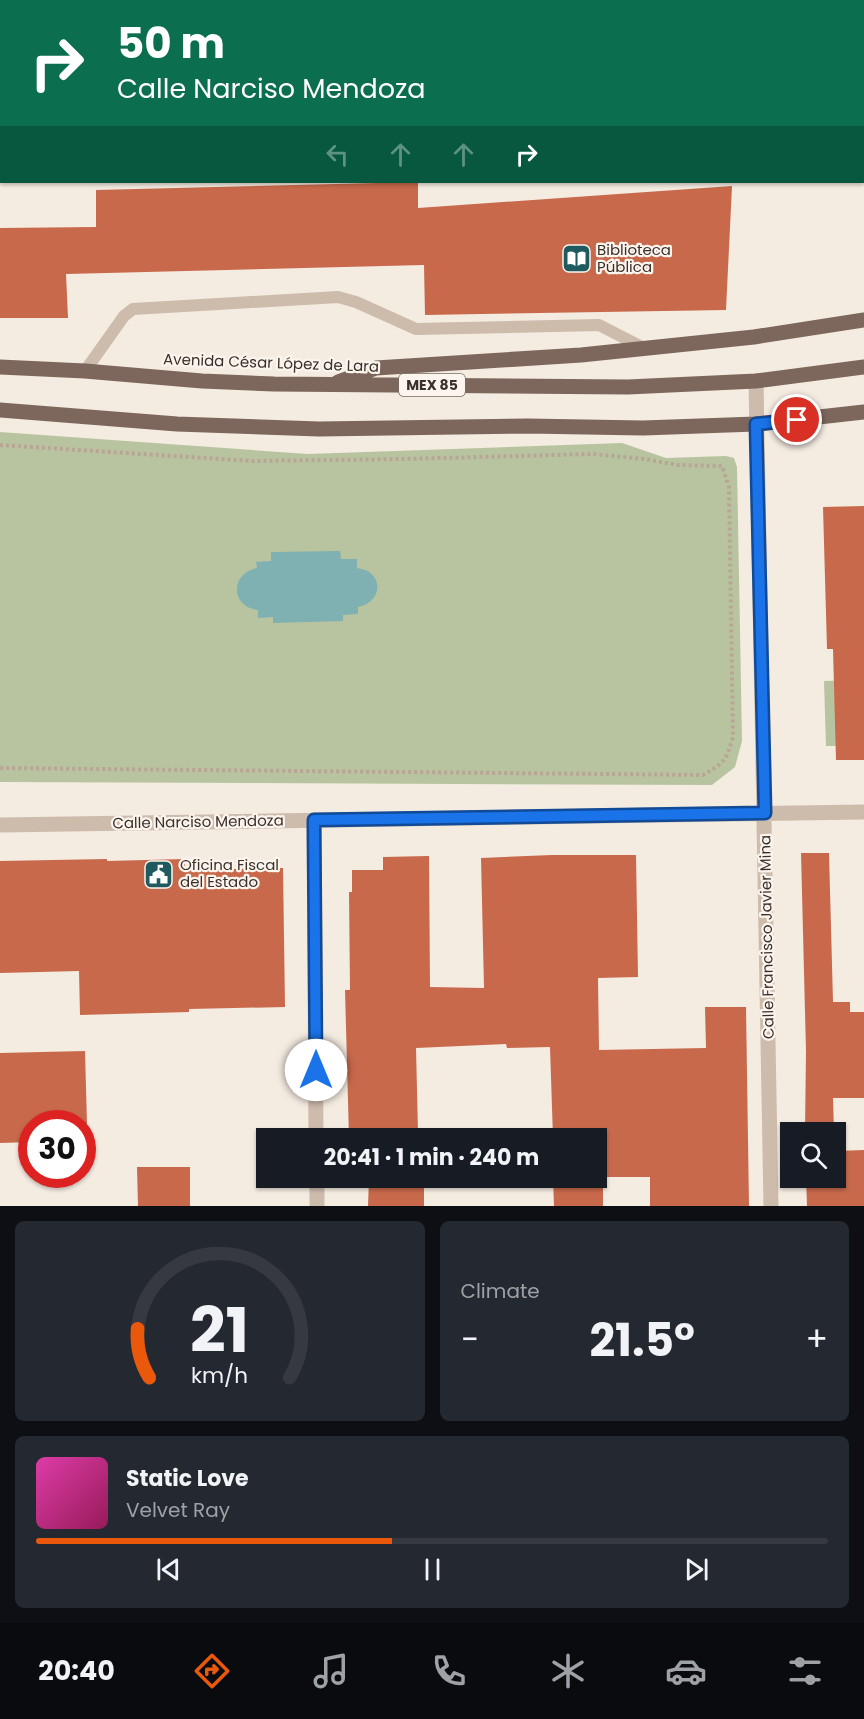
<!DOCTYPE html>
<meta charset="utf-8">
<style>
:root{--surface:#171b24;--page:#242831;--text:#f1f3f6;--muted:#9ea1a6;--line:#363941;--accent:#ea580c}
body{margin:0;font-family:Poppins,sans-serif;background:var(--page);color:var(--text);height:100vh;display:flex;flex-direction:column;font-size:22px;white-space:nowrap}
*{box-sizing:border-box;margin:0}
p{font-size:20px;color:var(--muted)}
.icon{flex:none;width:33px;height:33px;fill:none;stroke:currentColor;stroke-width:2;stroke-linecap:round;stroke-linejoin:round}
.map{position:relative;height:1206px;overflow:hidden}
.details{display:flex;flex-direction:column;gap:15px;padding:15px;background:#0d0f14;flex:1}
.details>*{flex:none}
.guide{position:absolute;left:0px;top:0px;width:864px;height:183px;box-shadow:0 2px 4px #0004;background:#0b6e4f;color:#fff;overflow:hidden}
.controls{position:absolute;left:780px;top:1122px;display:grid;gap:12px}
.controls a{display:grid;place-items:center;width:66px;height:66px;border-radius:0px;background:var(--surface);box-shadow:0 2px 4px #0004;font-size:30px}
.speed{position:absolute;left:18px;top:1110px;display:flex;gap:12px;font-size:30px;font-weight:700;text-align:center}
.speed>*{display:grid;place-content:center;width:78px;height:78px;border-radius:50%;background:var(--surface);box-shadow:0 2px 4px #0004;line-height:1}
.speed .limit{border:9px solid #d22;background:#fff;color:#111}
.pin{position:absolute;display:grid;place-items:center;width:51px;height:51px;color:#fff;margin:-26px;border:3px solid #fff;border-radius:50%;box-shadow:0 2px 6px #0007}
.me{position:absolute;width:66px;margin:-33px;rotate:0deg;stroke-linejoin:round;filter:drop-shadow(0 0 4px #0008)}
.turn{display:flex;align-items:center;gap:21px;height:126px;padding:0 18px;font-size:27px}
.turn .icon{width:78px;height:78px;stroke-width:2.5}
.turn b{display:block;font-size:42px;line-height:51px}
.lanes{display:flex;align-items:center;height:57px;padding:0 18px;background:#0003;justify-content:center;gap:30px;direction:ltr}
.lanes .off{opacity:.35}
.big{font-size:45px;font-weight:700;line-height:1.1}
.details .widget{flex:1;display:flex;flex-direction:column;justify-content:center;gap:9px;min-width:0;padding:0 21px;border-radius:9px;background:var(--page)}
.details .dial{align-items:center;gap:0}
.dial svg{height:156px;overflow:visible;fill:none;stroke:var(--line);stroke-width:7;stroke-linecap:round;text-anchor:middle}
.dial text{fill:var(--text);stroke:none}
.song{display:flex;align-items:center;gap:18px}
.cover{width:72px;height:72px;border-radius:9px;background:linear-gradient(135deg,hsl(320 70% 55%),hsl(330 70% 35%))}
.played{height:6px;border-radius:3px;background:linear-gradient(90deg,var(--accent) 45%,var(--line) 45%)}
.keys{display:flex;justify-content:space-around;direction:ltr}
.heat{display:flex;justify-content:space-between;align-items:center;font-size:33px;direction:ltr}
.details .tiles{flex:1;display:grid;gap:15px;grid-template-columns:1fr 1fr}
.widget:last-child{grid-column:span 2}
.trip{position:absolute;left:256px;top:1128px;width:351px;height:60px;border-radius:0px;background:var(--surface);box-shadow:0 2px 4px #0004;font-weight:700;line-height:60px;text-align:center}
.menu{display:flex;height:96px;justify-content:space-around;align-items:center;background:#090b0e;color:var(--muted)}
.menu .icon{width:42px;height:42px}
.menu .current{color:var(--accent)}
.menu b{font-size:27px;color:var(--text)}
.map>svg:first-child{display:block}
.green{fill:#b8c4a0}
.water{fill:#7fb0b2}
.building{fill:#c8694b}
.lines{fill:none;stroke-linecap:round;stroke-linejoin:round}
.path{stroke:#b9a596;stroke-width:4;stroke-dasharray:3 3;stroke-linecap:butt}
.lane{stroke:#cdbbac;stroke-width:12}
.street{stroke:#cdbbac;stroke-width:15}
.primary{stroke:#7d675c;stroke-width:15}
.rail-casing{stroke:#3b302b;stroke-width:7}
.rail{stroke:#fbf5ee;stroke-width:4.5;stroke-dasharray:14;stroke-linecap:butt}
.route-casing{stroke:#114b97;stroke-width:15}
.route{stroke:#1a73e8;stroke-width:10}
.labels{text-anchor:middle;stroke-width:4.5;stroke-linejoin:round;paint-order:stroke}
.shield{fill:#fbf5ee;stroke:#756b66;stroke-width:1.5}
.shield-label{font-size:14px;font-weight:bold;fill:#3b302b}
.poi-label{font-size:15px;fill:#3b302b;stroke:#fbf5ee;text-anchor:start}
.street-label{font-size:15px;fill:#3b302b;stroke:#fbf5ee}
</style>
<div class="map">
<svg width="864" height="1206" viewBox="0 0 864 1206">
<rect width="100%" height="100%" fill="#f4ebe1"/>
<path class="green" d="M 0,432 L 308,454 L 622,443 L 666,458 L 726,456 L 734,458 L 737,467 L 742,741 L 735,767 L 712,785 L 0,782 Z
M 864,680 L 864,746 L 826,746 L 824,681 Z"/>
<path class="water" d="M 340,551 L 341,559 L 357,559 L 357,568 C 384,571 384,602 358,607 L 358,614 L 343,615 L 343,621 L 273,623 L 273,617 L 258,618 L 258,610 C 230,607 230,573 257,568 L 256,562 L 271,561 L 271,552 Z"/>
<path class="building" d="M 418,182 L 418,208 L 732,186 L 726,310 L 425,315 L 424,265 L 66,274 L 68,318 L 0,318 L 0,228 L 96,227 L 96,190 Z
M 864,506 L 864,760 L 836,760 L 833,649 L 827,649 L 823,507 Z
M 801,853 L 829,853 L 833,1002 L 850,1002 L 850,1012 L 864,1012 L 864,1098 L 833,1098 L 834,1132 L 805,1132 L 806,1051 Z
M 552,855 L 636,855 L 638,977 L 598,978 L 599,1050 L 706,1048 L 705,1007 L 746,1007 L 749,1206 L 650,1206 L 650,1177 L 603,1177 L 603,1206 L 554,1206 L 553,1178 L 597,1178 L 597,1138 L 553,1138 L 550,1047 L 507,1048 L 506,1044 L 416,1048 L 418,1132 L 425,1131 L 425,1138 L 349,1138 L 345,990 L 350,990 L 349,892 L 352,892 L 352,870 L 383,870 L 383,857 L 429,856 L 430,987 L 484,988 L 481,858 Z
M 107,859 L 107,861 L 185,859 L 185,870 L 283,868 L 285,1007 L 189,1009 L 189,1012 L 80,1015 L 79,971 L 0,973 L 0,861 Z
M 85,1051 L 87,1124 L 32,1124 L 32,1142 L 0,1143 L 0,1053 Z
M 864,1150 L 864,1206 L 807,1206 L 806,1178 L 836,1178 L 836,1151 Z
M 137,1167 L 190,1167 L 190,1206 L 138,1206 Z
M 369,1178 L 424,1178 L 424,1206 L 368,1206 Z"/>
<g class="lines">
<path class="path" d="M 0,445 L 253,461 L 404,459 L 593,454 L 644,459 L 678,465 L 722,466 L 729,487 L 733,737 C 726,761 724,763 703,775 L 0,768"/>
<path class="lane" d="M 85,371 L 124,316 L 133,309 L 338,297 L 356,302 L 416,329 L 599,325 L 644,348"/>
<path class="street" d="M 756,381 L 771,1206
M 314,820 L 316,1138
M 0,825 L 864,812
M 317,1178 L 317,1206"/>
<path class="primary" d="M 0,367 L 85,371 L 202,381 L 274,384 L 628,387 L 756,381 L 864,367
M 338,382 L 376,368 L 581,355 L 754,337 L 864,320
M 0,410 L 177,424 L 319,429 L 528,426 L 643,428 L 756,424 L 864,412"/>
<defs>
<path id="rail" d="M 862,73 L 864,73
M 0,93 L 2,93
M 862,93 L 864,93
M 0,115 L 2,115"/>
</defs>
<use href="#rail" class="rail-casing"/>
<use href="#rail" class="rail"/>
</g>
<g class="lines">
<defs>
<path id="route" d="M 316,1070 L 314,820 L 765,813 L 756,424 L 797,420"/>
</defs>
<use href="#route" class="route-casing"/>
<use href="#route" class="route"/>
</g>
<defs>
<symbol id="library-square" viewBox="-11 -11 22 22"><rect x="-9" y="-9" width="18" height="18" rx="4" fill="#1f5a5e" stroke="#fbf5ee"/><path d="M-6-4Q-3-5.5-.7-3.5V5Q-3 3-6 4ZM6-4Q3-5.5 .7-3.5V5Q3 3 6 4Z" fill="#fff"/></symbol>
<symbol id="civic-square" viewBox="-11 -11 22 22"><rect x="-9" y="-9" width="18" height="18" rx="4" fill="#1f5a5e" stroke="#fbf5ee"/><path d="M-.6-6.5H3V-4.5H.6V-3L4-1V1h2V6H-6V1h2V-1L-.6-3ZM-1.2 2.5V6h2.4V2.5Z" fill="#fff"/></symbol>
</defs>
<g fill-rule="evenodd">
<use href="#library-square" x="560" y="242" width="33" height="33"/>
<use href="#civic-square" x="142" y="858" width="33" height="33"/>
</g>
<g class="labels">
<rect class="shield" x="399" y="374" width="66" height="22" rx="4.5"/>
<g class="shield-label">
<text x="432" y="390">MEX 85</text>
</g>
<g class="poi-label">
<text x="597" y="255">Biblioteca<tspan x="597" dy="17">Pública</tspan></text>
<text x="180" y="870">Oficina Fiscal<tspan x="180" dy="17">del Estado</tspan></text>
</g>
<g class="street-label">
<text transform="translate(271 363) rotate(2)" y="5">Avenida César López de Lara</text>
<text transform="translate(198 822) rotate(-1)" y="5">Calle Narciso Mendoza</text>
<text transform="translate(767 937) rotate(-91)" y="5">Calle Francisco Javier Mina</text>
</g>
</g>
</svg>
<div class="controls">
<a><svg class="icon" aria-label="search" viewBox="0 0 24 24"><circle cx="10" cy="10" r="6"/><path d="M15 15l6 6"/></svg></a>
</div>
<div class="speed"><div class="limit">30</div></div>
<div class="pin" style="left:797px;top:420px;background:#d93025"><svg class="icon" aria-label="arrive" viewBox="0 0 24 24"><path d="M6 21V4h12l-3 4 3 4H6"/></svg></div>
<svg class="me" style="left:316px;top:1070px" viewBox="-20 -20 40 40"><circle r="19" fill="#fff"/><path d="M0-13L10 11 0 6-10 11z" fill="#1a73e8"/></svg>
<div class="trip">20:41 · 1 min · 240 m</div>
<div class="guide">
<div class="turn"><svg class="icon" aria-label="right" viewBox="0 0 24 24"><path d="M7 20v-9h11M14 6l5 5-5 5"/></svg><div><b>50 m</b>Calle Narciso Mendoza</div></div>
<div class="lanes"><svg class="icon off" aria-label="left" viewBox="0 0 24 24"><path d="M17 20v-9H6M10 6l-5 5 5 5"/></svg><svg class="icon off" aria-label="ahead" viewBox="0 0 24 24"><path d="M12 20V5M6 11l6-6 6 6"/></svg><svg class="icon off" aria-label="ahead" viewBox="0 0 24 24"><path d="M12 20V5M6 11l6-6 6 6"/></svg><svg class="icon" aria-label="right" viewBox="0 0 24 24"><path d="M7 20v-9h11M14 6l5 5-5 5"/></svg></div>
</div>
</div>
<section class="details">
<div class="tiles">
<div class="widget dial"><svg viewBox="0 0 100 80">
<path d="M14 69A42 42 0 1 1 86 69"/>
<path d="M14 69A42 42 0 0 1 8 44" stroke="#ea580c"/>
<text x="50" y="56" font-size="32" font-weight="700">21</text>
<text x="50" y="72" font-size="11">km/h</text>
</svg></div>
<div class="widget"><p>Climate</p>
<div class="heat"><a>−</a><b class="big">21.5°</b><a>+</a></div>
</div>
<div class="widget">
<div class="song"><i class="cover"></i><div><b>Static Love</b><p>Velvet Ray</p></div></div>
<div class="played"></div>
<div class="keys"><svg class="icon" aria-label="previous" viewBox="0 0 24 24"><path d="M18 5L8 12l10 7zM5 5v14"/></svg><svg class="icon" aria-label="pause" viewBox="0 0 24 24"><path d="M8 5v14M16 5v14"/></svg><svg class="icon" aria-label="next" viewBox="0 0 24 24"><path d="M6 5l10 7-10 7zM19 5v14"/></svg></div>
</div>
</div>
</section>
<nav class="menu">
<b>20:40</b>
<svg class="icon current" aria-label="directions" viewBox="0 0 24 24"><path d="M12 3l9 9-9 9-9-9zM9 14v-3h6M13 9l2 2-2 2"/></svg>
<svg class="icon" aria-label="music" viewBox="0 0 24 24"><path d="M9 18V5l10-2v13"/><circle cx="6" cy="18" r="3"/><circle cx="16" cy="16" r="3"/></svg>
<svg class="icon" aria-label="phone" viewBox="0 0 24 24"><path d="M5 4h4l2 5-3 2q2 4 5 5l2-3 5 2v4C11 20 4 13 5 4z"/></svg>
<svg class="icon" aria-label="climate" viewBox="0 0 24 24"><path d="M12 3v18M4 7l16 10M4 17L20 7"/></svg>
<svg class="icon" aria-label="car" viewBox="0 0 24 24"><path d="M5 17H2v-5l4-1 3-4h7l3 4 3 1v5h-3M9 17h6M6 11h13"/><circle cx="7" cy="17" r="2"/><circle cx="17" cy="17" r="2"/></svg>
<svg class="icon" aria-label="filters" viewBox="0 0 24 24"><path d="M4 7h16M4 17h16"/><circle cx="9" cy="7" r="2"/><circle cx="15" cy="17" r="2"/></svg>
</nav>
